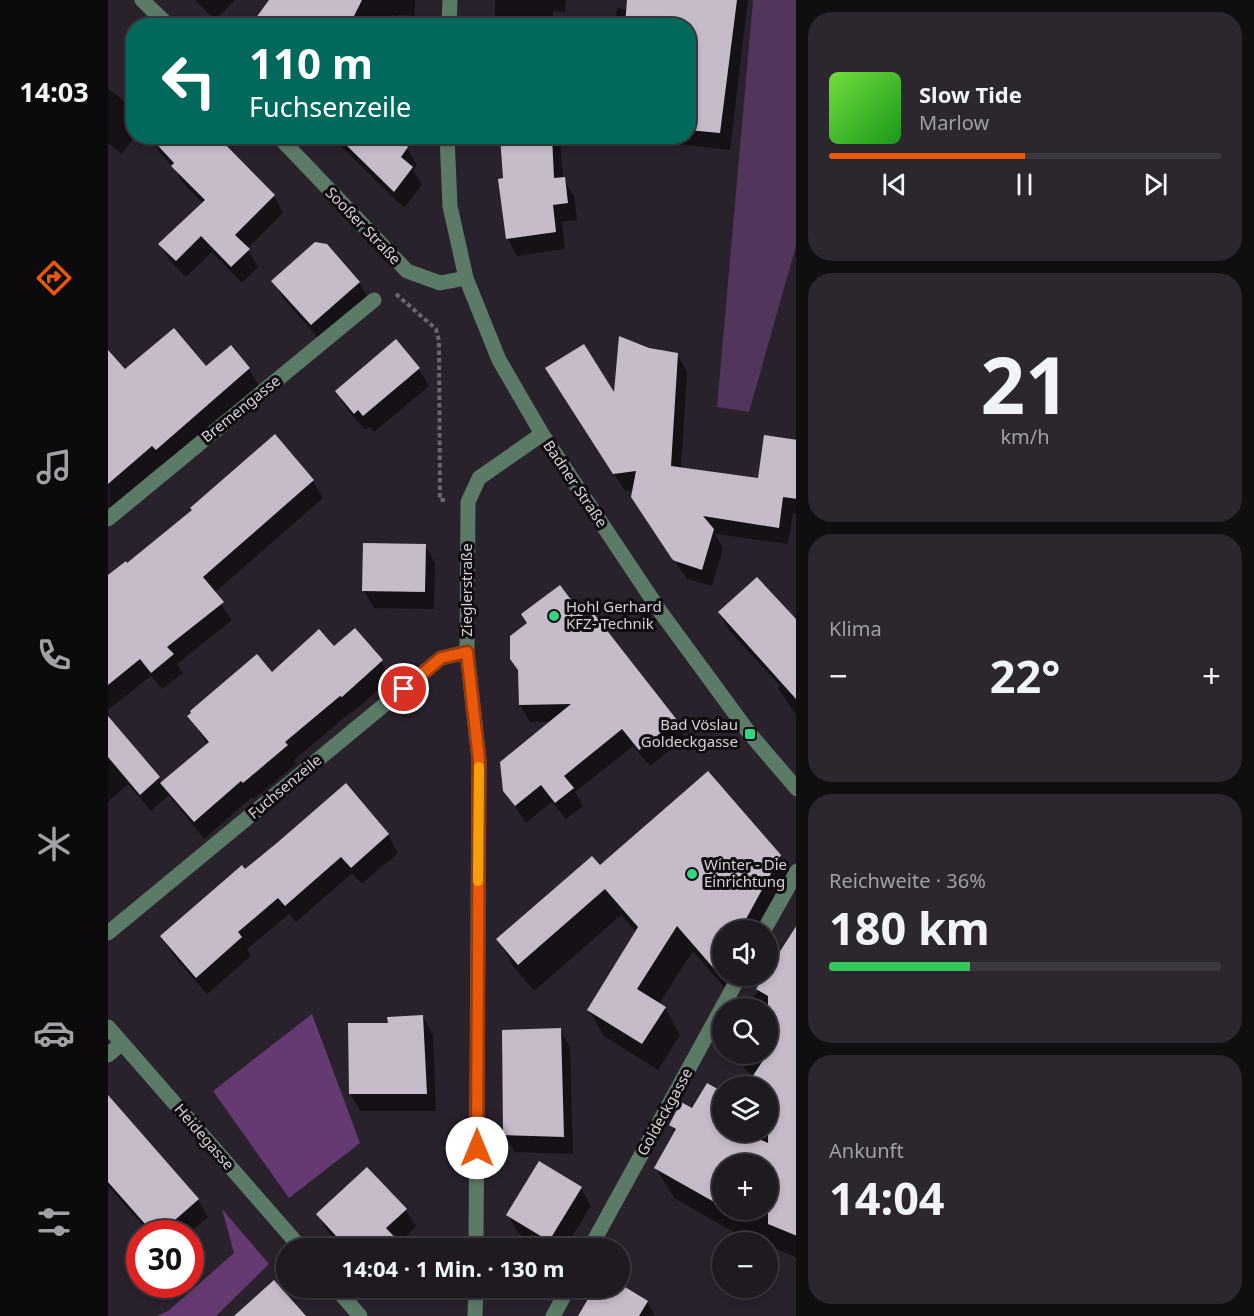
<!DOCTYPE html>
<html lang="de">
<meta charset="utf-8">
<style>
:root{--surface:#1f1921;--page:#2c262e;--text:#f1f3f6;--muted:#a1a0a5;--line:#3c383f;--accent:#ea580c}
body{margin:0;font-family:"Noto Sans",sans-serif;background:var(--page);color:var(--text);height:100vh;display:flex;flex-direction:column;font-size:22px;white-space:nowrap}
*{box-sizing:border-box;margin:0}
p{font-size:20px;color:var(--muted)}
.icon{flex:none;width:33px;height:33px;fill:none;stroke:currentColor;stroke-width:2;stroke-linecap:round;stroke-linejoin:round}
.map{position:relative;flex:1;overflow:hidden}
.panel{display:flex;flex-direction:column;gap:12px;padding:12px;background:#110e12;width:458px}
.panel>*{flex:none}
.banner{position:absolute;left:18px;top:18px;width:570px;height:126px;border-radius:24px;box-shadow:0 3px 9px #0003,0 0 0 2px var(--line);background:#00695c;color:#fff;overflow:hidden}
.buttons{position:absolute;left:604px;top:920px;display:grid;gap:12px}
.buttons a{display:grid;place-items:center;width:66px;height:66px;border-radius:50%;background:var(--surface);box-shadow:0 3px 9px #0003,0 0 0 2px var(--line);font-size:30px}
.speed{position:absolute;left:18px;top:1220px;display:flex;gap:12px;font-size:30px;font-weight:700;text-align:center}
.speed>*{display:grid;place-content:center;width:78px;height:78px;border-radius:50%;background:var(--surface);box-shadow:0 3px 9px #0003,0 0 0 2px var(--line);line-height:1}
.speed .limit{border:9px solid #d22;background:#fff;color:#111}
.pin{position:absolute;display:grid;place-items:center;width:51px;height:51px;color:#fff;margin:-26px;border:3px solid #fff;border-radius:50%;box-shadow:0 2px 6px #0007}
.me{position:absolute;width:66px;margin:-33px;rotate:0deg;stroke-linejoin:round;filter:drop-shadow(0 0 4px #0008)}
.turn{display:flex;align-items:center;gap:21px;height:126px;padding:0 24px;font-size:27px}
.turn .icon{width:78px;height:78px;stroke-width:2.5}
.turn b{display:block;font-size:42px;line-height:51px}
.big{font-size:45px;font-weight:700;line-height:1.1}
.panel .card{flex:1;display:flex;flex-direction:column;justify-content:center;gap:9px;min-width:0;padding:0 21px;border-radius:24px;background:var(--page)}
.panel .dial{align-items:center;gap:0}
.dial b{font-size:78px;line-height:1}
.song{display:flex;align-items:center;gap:18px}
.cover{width:72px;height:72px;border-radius:9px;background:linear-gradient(135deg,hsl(100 70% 55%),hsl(120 70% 35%))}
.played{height:6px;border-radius:3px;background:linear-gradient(90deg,var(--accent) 50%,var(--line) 50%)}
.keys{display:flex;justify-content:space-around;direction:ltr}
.heat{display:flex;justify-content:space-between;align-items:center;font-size:33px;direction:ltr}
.charge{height:9px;border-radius:4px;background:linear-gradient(90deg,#34c759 36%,var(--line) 0)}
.trip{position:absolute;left:168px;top:1238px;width:354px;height:60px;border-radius:30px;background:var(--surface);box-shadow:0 3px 9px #0003,0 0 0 2px var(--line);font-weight:700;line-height:60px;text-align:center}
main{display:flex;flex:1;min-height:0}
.tab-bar{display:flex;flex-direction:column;width:108px;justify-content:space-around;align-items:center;background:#0c0a0d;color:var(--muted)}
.tab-bar .icon{width:42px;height:42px}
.tab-bar .active{color:var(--accent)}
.tab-bar b{font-size:27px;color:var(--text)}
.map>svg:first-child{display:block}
.green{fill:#51355b}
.forest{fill:#653a73}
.shadow{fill:#0007;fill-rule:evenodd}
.building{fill:#c6bcc9}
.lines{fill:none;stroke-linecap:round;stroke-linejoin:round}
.path{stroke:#6d666f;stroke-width:4;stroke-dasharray:4.5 3;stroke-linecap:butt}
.minor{stroke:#5c7b66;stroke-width:15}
.route-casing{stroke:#983908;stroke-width:15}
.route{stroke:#ea580c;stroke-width:10}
.slow{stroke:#f59e0b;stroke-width:10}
.poi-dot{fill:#2ed883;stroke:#100c11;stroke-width:2}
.labels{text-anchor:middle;stroke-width:6;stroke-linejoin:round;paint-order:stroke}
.street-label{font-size:15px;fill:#d7d2d9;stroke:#100c11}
.poi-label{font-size:15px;fill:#d7d2d9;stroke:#100c11;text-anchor:start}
</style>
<main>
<nav class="tab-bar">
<b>14:03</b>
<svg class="icon active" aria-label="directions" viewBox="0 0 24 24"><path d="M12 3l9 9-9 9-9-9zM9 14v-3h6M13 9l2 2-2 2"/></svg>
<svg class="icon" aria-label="music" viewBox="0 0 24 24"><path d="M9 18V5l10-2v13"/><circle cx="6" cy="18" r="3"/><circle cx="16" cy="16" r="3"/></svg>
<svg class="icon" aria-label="phone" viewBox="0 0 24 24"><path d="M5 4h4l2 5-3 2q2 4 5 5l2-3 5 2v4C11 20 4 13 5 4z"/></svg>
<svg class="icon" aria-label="climate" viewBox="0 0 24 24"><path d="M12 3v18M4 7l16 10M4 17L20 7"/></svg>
<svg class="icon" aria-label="car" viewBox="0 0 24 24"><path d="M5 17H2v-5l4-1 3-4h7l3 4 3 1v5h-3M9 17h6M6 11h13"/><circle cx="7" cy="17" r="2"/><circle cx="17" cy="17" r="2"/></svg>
<svg class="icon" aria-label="filters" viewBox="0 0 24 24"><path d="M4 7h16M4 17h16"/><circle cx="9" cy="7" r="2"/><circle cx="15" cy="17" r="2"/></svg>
</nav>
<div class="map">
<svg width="689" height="1316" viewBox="0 0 689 1316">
<rect width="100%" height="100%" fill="#29212c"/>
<path class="green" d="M 645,0 L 688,0 L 688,246 L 641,412 L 609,407 Z"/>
<path class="forest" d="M 204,1014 L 252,1143 L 181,1198 L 105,1091 Z
M 114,1209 L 161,1264 L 108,1316 L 49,1316 L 60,1311 L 126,1253 Z"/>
<path class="shadow" d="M 87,0 L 127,0 L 107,20 Z
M 163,0 L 307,0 L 307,16 L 290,15 L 290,21 L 250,19 L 258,26 L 155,26 Z
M 387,0 L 458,0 L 457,12 L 445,11 L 445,26 L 387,26 Z
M 539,0 L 640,0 L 622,150 L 541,141 L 539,136 L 580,136 L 580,26 L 507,26 L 509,8 L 520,10 Z
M 0,89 L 20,104 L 26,113 L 27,136 L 14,154 L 0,143 Z
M 42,136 L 166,196 L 175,213 L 139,249 L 150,267 L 134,283 L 104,252 L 78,277 L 62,261 L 52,244 L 95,204 L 75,183 L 67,169 L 52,153 Z
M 226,136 L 287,136 L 299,148 L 309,165 L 305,170 L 314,185 L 296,208 L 233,146 Z
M 394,136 L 452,136 L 455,179 L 466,196 L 469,220 L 454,222 L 457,249 L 409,256 L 399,238 Z
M 165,281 L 251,282 L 261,300 L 213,341 L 175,298 Z
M 288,341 L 311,369 L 321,386 L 266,432 L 261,427 L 257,430 L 239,409 L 229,391 Z
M 122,347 L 141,369 L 151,386 L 58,466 L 55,463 L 1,509 L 0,352 L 17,371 L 98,368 Z
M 541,349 L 569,354 L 579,372 L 573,468 L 651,479 L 689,441 L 689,514 L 685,514 L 680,544 L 607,534 L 615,548 L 604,586 L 579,579 L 535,515 L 526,490 L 517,491 L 449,385 L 507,397 Z
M 205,481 L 215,498 L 106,593 L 124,620 L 69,664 L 75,673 L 54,689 L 43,676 L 0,710 L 0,578 L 19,565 Z
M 317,545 L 327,563 L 326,609 L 266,608 L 256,590 Z
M 611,612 L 689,622 L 689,716 L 670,688 L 672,686 L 621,630 Z
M 478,622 L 567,721 L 577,738 L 542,766 L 525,746 L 467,792 L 475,806 L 458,819 L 444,802 L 418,823 L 396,790 L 444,722 L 422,722 L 412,705 L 412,673 L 404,659 Z
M 226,649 L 273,661 L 283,678 L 244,713 L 243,712 L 186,760 L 188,764 L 146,799 L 144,797 L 96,839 L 61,795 L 43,811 L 20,784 L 0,802 L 0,738 L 10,730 L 54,783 L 100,745 L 81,717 L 164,674 Z
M 237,785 L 280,835 L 290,853 L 254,884 L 244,873 L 188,922 L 181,914 L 139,949 L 143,956 L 99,994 L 64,954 L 54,936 L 137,871 Z
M 672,856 L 688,883 L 660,930 L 615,930 L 615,975 L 637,975 L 625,997 L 585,951 L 551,1004 L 557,1008 L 572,1035 L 550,1070 L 496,1036 L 481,1010 L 529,933 L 513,915 L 426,991 L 405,966 L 390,939 L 492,867 Z
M 689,928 L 689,1258 L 660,1245 L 660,1242 L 643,1242 L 566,1198 L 548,1168 L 567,1133 L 563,1125 L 615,1094 L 615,1131 L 660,1131 L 660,1086 L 641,1086 L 647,1076 L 638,1070 L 628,1053 L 660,1053 L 660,1008 L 639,1008 ZM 615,1164 L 660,1164 L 660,1209 L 615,1209 Z
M 315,1017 L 325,1034 L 328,1111 L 252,1111 L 242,1093 L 282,1025 Z
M 452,1030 L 462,1047 L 465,1154 L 407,1152 L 397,1134 Z
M 0,1097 L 90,1200 L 100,1217 L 81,1233 L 42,1233 L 0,1186 Z
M 473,1188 L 483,1206 L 457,1248 L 435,1248 L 410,1233 L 400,1215 Z
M 298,1210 L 308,1227 L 290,1243 L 293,1248 L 235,1248 L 220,1232 L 210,1214 Z
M 512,1285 L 539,1302 L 547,1316 L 472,1316 L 489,1287 L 512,1287 Z"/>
<path class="building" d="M 161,0 L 254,0 L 241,26 L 142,26 Z
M 519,0 L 629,0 L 612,133 L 580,130 L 580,26 L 517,26 Z
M 41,136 L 109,136 L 167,195 L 127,235 L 142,249 L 123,267 L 93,236 L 68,261 L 50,244 L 97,200 L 63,166 L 66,163 Z
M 229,136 L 289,136 L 300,147 L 293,157 L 305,167 L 286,192 Z
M 392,136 L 444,136 L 446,178 L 457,177 L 460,203 L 445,205 L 448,232 L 398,239 L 390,179 L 395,178 Z
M 207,242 L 219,244 L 252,282 L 203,325 L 163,281 Z
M 66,328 L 98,366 L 123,345 L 142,368 L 48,450 L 44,446 L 0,484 L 0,350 L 17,369 Z
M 511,336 L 541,348 L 570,353 L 563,466 L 650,478 L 656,435 L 689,440 L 689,499 L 675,497 L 671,528 L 595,516 L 606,529 L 594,570 L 567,561 L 564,559 L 523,497 L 528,471 L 505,474 L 437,368 L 476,344 L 506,392 Z
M 288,339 L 312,368 L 255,416 L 250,410 L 246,414 L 227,391 Z
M 167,434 L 206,480 L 95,577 L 116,602 L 59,647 L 66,654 L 43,673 L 32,659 L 0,685 L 0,575 L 18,561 L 19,563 L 84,510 L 82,508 Z
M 255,543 L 318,544 L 317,592 L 254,591 Z
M 649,577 L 689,620 L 689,700 L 610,612 Z
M 452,585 L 478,620 L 486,614 L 569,720 L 531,750 L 514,729 L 456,776 L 466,788 L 447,803 L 433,785 L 407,806 L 395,791 L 392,762 L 463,704 L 411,705 L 410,670 L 402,659 L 402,636 L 419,623 L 413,614 Z
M 247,628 L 275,660 L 234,697 L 232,696 L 177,742 L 180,745 L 135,783 L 133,781 L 86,822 L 52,783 L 101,742 L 79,716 L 83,713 L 82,711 L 149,654 L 164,672 L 211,629 L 226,646 Z
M 0,716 L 52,777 L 32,795 L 0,757 Z
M 600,771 L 673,855 L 632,930 L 615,930 L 615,979 L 569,926 L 529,989 L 558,1007 L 534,1044 L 479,1010 L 530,927 L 497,889 L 410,965 L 388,939 L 484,856 L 492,865 Z
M 238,783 L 281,834 L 243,868 L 233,857 L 177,906 L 170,898 L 130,932 L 134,937 L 88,978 L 52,936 L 134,865 L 137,869 L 170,842 Z
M 689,925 L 689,1236 L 660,1224 L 660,1164 L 615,1164 L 615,1207 L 546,1168 L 568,1129 L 561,1125 L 573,1102 L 584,1108 L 599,1083 L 615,1092 L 615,1131 L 634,1131 L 660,1143 L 660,1086 L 652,1086 L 642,1080 L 660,1053 L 660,996 L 648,989 L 657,975 L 660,975 L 660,970 Z
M 315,1015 L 319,1094 L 241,1094 L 240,1023 L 280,1023 L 279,1017 Z
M 453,1028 L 456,1137 L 395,1135 L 394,1030 Z
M 0,1095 L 91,1199 L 52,1233 L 45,1233 L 0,1182 Z
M 431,1161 L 474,1187 L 441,1241 L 398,1215 Z
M 259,1167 L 299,1209 L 278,1228 L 297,1248 L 239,1248 L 208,1214 Z
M 166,1280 L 198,1316 L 126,1316 Z
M 487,1287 L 517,1287 L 540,1301 L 531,1316 L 470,1316 Z"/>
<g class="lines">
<path class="path" d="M 288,294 L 328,329 L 331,341 L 332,500 L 337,500"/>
<path class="minor" d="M 34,0 L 61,26
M 341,26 L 342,0
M 170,136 L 299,271 L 332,283 L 358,278
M 339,136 L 342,206 L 358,278 L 391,360 L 434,434 L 554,614 L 642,734 L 689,789
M 0,519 L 266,300
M 656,930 L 689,871
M 0,933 L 333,658 L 359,652
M 0,1027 L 193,1248
M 0,1055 L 14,1043
M 368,1248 L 371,760 L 359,652 L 360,502 L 371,478 L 434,434
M 482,1248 L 632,975
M 227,1287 L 252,1316
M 367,1316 L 368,1287
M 445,1316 L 461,1287"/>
</g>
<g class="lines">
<defs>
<path id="route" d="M 296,689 L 333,658 L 359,652 L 371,760 L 369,1148"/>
</defs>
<use href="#route" class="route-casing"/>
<use href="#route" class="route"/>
<path class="slow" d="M 370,881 L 371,767"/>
</g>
<g class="poi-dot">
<circle cx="446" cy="616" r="6"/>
<rect x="636" y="728" width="12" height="12" rx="3"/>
<circle cx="584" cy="874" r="6"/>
</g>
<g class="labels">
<g class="street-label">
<text transform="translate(255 226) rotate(46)" y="5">Sooßer Straße</text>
<text transform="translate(133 409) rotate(-39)" y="5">Bremengasse</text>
<text transform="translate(467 484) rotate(56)" y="5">Badner Straße</text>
<text transform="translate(359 590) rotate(-90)" y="5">Zieglerstraße</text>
<text transform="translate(177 787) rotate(-40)" y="5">Fuchsenzeile</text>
<text transform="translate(557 1112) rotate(-61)" y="5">Goldeckgasse</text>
<text transform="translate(96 1137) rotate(49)" y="5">Heidegasse</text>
</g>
<g class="poi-label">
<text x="458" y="612">Hohl Gerhard<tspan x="458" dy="17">KFZ- Technik</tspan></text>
<text x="630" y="730" text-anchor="end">Bad Vöslau<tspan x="630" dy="17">Goldeckgasse</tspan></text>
<text x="596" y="870">Winter - Die<tspan x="596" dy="17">Einrichtung</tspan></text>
</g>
</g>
</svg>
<div class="buttons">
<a><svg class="icon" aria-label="sound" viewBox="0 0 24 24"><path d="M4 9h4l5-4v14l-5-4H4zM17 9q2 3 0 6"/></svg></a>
<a><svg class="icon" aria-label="search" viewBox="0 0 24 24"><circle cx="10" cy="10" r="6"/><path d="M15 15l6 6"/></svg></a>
<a><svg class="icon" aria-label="layers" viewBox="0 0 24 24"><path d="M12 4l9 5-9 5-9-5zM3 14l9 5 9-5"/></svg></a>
<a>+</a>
<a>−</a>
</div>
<div class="speed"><div class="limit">30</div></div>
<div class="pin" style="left:296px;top:689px;background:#d93025"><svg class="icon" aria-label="arrive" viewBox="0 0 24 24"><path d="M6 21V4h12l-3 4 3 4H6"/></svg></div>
<svg class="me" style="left:369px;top:1148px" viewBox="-20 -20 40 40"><circle r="19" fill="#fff"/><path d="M0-13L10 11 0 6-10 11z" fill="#ea580c"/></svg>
<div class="trip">14:04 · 1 Min. · 130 m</div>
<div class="banner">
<div class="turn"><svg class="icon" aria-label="left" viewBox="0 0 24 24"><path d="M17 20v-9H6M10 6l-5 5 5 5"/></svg><div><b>110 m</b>Fuchsenzeile</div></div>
</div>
</div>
<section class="panel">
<div class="card">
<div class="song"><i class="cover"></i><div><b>Slow Tide</b><p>Marlow</p></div></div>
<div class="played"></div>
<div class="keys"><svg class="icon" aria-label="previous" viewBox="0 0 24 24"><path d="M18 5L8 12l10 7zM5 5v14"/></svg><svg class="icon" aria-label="pause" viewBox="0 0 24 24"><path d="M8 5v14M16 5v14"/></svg><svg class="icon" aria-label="next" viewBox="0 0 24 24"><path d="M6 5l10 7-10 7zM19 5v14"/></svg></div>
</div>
<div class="card dial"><b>21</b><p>km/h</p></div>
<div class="card"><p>Klima</p>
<div class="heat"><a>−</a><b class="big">22°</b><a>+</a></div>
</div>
<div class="card"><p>Reichweite · 36%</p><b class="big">180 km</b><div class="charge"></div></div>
<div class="card"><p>Ankunft</p><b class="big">14:04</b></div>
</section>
</main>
